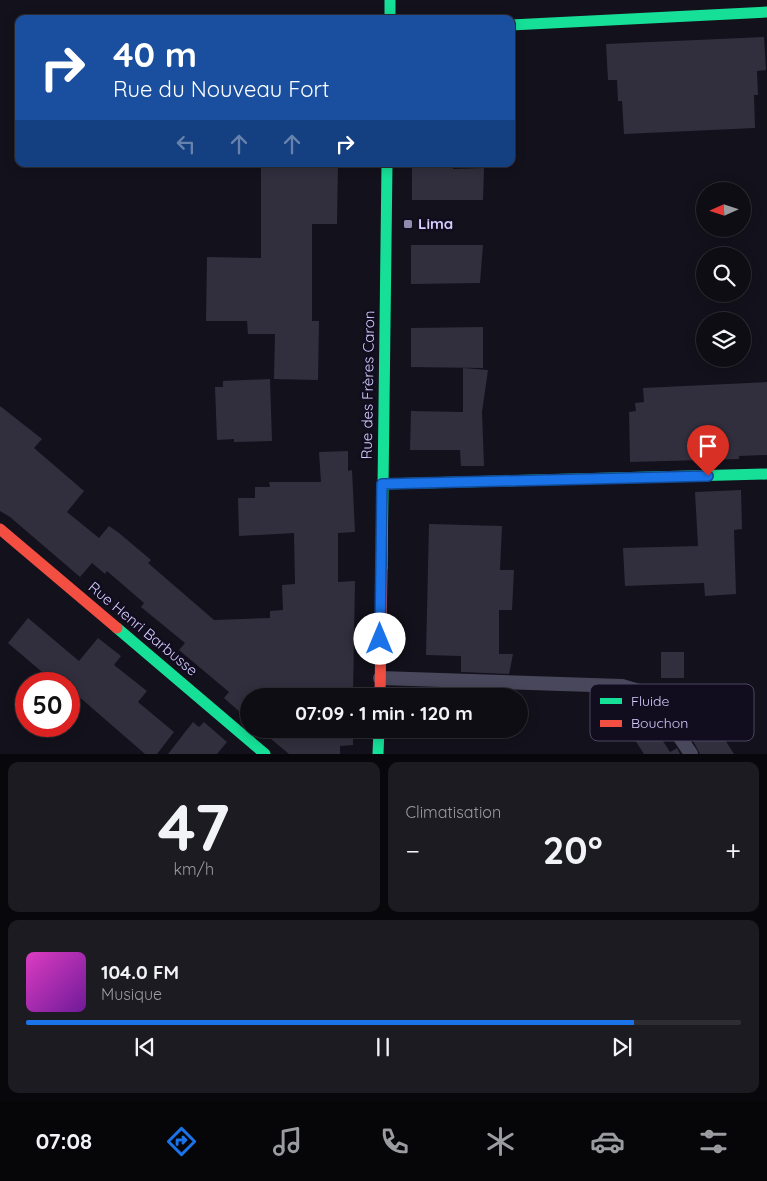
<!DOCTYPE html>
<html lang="fr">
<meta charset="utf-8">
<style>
:root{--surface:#0e0d14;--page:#1c1b22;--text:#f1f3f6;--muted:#9b9ca0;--line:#2e2d34;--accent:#1a73e8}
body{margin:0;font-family:Quicksand,sans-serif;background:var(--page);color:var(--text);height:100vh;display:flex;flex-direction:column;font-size:19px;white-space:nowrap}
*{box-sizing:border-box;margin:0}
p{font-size:16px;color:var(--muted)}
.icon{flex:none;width:28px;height:28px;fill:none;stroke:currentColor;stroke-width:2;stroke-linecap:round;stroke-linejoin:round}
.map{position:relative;height:754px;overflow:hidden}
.panel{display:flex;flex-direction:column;gap:8px;padding:8px;background:#08070b;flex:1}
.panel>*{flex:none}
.top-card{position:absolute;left:15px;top:15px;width:500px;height:152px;border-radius:10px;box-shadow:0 2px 12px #0003,0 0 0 1px var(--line);background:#1a4fa0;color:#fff;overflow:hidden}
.needle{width:32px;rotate:267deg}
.tools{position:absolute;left:696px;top:182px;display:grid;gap:10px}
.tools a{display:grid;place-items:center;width:55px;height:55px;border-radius:50%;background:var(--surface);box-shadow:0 2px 12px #0003,0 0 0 1px var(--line);font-size:25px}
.speed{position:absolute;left:15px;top:672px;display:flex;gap:10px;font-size:25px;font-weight:700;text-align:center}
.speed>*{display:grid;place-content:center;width:65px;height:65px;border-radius:50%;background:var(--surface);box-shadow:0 2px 12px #0003,0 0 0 1px var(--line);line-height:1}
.speed .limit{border:8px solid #d22;background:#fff;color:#111}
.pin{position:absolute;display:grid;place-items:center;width:42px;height:42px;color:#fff;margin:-51px -21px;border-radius:50% 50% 50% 0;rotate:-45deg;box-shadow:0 0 5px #0007}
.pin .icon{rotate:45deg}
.me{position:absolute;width:55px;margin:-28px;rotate:0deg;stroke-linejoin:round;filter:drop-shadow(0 0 4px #0008)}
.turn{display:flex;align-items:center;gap:18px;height:105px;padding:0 15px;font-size:22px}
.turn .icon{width:65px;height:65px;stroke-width:2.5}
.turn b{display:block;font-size:35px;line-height:42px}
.lanes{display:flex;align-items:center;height:48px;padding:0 15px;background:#0003;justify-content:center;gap:25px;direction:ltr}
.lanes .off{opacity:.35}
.big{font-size:38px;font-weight:800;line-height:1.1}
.panel .tile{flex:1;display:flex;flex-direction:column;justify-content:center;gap:8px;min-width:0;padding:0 18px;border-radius:10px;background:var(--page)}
.panel .dial{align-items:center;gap:0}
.dial b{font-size:65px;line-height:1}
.song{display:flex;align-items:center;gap:15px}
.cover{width:60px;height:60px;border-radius:8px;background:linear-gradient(135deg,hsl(310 70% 55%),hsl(280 70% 35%))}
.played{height:5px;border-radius:2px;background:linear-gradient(90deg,var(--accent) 85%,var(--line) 85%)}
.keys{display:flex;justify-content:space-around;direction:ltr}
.heat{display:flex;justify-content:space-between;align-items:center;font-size:28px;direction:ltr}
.panel .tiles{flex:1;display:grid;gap:8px;grid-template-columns:1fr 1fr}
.tile:last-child{grid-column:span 2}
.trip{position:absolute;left:240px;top:688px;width:288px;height:50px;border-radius:25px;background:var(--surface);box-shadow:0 2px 12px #0003,0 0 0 1px var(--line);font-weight:800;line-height:50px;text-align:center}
.tabs{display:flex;height:80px;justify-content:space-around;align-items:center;background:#060508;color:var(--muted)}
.tabs .icon{width:35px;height:35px}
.tabs .current{color:var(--accent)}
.tabs b{font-size:22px;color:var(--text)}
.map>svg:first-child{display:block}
.building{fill:#312f3d}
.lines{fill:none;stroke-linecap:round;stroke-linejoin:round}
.lane{stroke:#49475c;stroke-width:14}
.fast{stroke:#16e098;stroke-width:11}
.jam{stroke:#f24e42;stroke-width:11}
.route-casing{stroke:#114b97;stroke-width:12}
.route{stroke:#1a73e8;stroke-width:9}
.poi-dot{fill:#918bae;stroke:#110d1f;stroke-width:2}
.labels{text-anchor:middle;stroke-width:5;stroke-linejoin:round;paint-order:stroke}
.poi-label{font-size:15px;font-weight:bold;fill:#d5cdfd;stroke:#110d1f;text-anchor:start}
.street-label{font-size:15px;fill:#d5cdfd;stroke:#110d1f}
.key{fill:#110d1f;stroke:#4c4762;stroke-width:1}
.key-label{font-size:14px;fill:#d5cdfd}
</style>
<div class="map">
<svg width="767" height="754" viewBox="0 0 767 754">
<rect width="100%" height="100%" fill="#13111b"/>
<path class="building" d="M 764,37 L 766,70 L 757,71 L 758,95 L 754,95 L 755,128 L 624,134 L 622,101 L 618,101 L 617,80 L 608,80 L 606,44 Z
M 261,164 L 338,164 L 337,224 L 312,224 L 312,321 L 319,321 L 318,380 L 274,379 L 275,334 L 248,334 L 247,321 L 206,321 L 207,257 L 261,258 Z
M 412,164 L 453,164 L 453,169 L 484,168 L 483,200 L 412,200 Z
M 411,245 L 483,245 L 480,283 L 411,284 Z
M 483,327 L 483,368 L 411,367 L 411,328 Z
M 463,368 L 488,370 L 482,412 L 484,466 L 461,466 L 460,450 L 410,450 L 411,411 L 463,412 Z
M 270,379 L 272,441 L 234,442 L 234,439 L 217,440 L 215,387 L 223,387 L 223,381 Z
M 767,382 L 767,455 L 739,456 L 739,459 L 630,462 L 629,412 L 636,411 L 635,403 L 644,402 L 643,388 Z
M 0,406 L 42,439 L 34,448 L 84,491 L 67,512 L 99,538 L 109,526 L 119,533 L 151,560 L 148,563 L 214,620 L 270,618 L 270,611 L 283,610 L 282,585 L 295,584 L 294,533 L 239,536 L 238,498 L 255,498 L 255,487 L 270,487 L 269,482 L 321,482 L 319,452 L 348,451 L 348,471 L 352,470 L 355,532 L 338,533 L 338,582 L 355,581 L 353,696 L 249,696 L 249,720 L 224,698 L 229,692 L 179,650 L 185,643 L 141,607 L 144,603 L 107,571 L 105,574 L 92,563 L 80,577 L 10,517 L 0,511 Z
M 741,490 L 742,529 L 734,530 L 736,594 L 705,596 L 704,583 L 625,586 L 623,548 L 698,546 L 695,492 Z
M 429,524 L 502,526 L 500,570 L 514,570 L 512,610 L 499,610 L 499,654 L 513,654 L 509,674 L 461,672 L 461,656 L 426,655 Z
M 28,618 L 79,661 L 98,638 L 121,656 L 114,665 L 147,691 L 138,702 L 174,732 L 157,754 L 145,754 L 69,688 L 69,684 L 56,684 L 8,643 Z
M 661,652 L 684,652 L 684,678 L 661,678 Z
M 462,689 L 506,691 L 505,696 L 462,696 Z
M 650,721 L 670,752 L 677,748 L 680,754 L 644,754 L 631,734 Z
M 193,722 L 199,727 L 204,722 L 227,742 L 217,754 L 168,754 Z
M 716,724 L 722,735 L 734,754 L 700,754 L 692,739 Z
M 259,729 L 353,729 L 353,745 L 340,746 L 340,754 L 289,754 Z"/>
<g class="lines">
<path class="lane" d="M 380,678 L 622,686 L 646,693 L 661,709 L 691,754"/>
<path class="fast" d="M 390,0 L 390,19
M 511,25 L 767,12
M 382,484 L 767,474
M 382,568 L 387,164
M 117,628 L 265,754
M 378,754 L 379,729"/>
<path class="jam" d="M 0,529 L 117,628
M 380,696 L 382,568"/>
</g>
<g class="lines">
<defs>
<path id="route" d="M 380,639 L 382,484 L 708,476"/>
</defs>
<use href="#route" class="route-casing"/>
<use href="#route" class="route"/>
</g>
<rect class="poi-dot" x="403" y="219" width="10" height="10" rx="2.5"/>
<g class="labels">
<g class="poi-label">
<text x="418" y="229">Lima</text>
</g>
<g class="street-label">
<text transform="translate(368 385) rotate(-89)" y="5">Rue des Frères Caron</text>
<text transform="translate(143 629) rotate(40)" y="5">Rue Henri Barbusse</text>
</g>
</g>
<rect x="590" y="684" width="164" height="57" rx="8" class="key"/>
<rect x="600" y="698" width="22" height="6" fill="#16e098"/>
<rect x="600" y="720" width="22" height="7" fill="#f24e42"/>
<g class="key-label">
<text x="631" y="706">Fluide</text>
<text x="631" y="728">Bouchon</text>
</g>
</svg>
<div class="tools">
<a><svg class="needle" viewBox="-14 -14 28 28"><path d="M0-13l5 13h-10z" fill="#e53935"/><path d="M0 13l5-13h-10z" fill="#9b9ca0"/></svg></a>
<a><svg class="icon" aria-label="search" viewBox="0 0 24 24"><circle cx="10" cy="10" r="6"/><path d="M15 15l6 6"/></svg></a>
<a><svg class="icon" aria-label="layers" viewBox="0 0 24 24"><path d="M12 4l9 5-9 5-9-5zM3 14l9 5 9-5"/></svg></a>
</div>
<div class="speed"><div class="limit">50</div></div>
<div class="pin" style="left:708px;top:476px;background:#d93025"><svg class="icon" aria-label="arrive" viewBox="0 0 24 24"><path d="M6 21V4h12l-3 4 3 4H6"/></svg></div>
<svg class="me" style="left:380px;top:639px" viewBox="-20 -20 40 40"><circle r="19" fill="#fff"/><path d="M0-13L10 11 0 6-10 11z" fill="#1a73e8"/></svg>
<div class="trip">07:09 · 1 min · 120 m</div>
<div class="top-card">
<div class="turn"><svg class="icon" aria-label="right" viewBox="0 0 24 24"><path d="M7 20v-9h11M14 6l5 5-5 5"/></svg><div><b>40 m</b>Rue du Nouveau Fort</div></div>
<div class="lanes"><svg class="icon off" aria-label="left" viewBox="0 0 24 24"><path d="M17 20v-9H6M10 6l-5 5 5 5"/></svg><svg class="icon off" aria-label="ahead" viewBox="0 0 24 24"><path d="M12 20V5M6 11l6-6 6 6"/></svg><svg class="icon off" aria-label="ahead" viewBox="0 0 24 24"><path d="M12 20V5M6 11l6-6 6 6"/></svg><svg class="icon" aria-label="right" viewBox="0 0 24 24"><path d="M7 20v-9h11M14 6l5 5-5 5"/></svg></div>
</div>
</div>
<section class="panel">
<div class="tiles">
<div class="tile dial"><b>47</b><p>km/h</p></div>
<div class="tile"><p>Climatisation</p>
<div class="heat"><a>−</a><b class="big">20°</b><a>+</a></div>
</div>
<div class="tile">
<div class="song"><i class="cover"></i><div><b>104.0 FM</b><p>Musique</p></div></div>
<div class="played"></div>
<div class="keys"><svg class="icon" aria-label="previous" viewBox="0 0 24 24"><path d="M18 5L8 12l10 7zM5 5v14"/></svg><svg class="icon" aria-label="pause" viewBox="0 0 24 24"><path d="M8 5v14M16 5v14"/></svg><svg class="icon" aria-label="next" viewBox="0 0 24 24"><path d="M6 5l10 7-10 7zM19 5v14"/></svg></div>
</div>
</div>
</section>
<nav class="tabs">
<b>07:08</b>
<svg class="icon current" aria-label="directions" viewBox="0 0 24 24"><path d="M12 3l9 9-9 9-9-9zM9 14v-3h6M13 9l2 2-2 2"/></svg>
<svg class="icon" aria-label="music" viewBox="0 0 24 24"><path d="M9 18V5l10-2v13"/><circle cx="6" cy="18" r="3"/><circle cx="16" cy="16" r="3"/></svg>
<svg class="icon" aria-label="phone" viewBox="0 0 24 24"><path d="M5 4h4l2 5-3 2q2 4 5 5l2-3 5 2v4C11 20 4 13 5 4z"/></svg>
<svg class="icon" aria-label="climate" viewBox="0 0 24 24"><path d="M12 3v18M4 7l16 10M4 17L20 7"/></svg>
<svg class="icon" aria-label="car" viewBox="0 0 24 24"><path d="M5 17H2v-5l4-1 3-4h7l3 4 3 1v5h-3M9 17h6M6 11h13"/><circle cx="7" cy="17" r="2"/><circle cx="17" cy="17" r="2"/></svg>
<svg class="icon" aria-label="filters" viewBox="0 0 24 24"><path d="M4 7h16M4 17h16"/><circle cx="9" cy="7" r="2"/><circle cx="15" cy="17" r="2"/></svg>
</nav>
